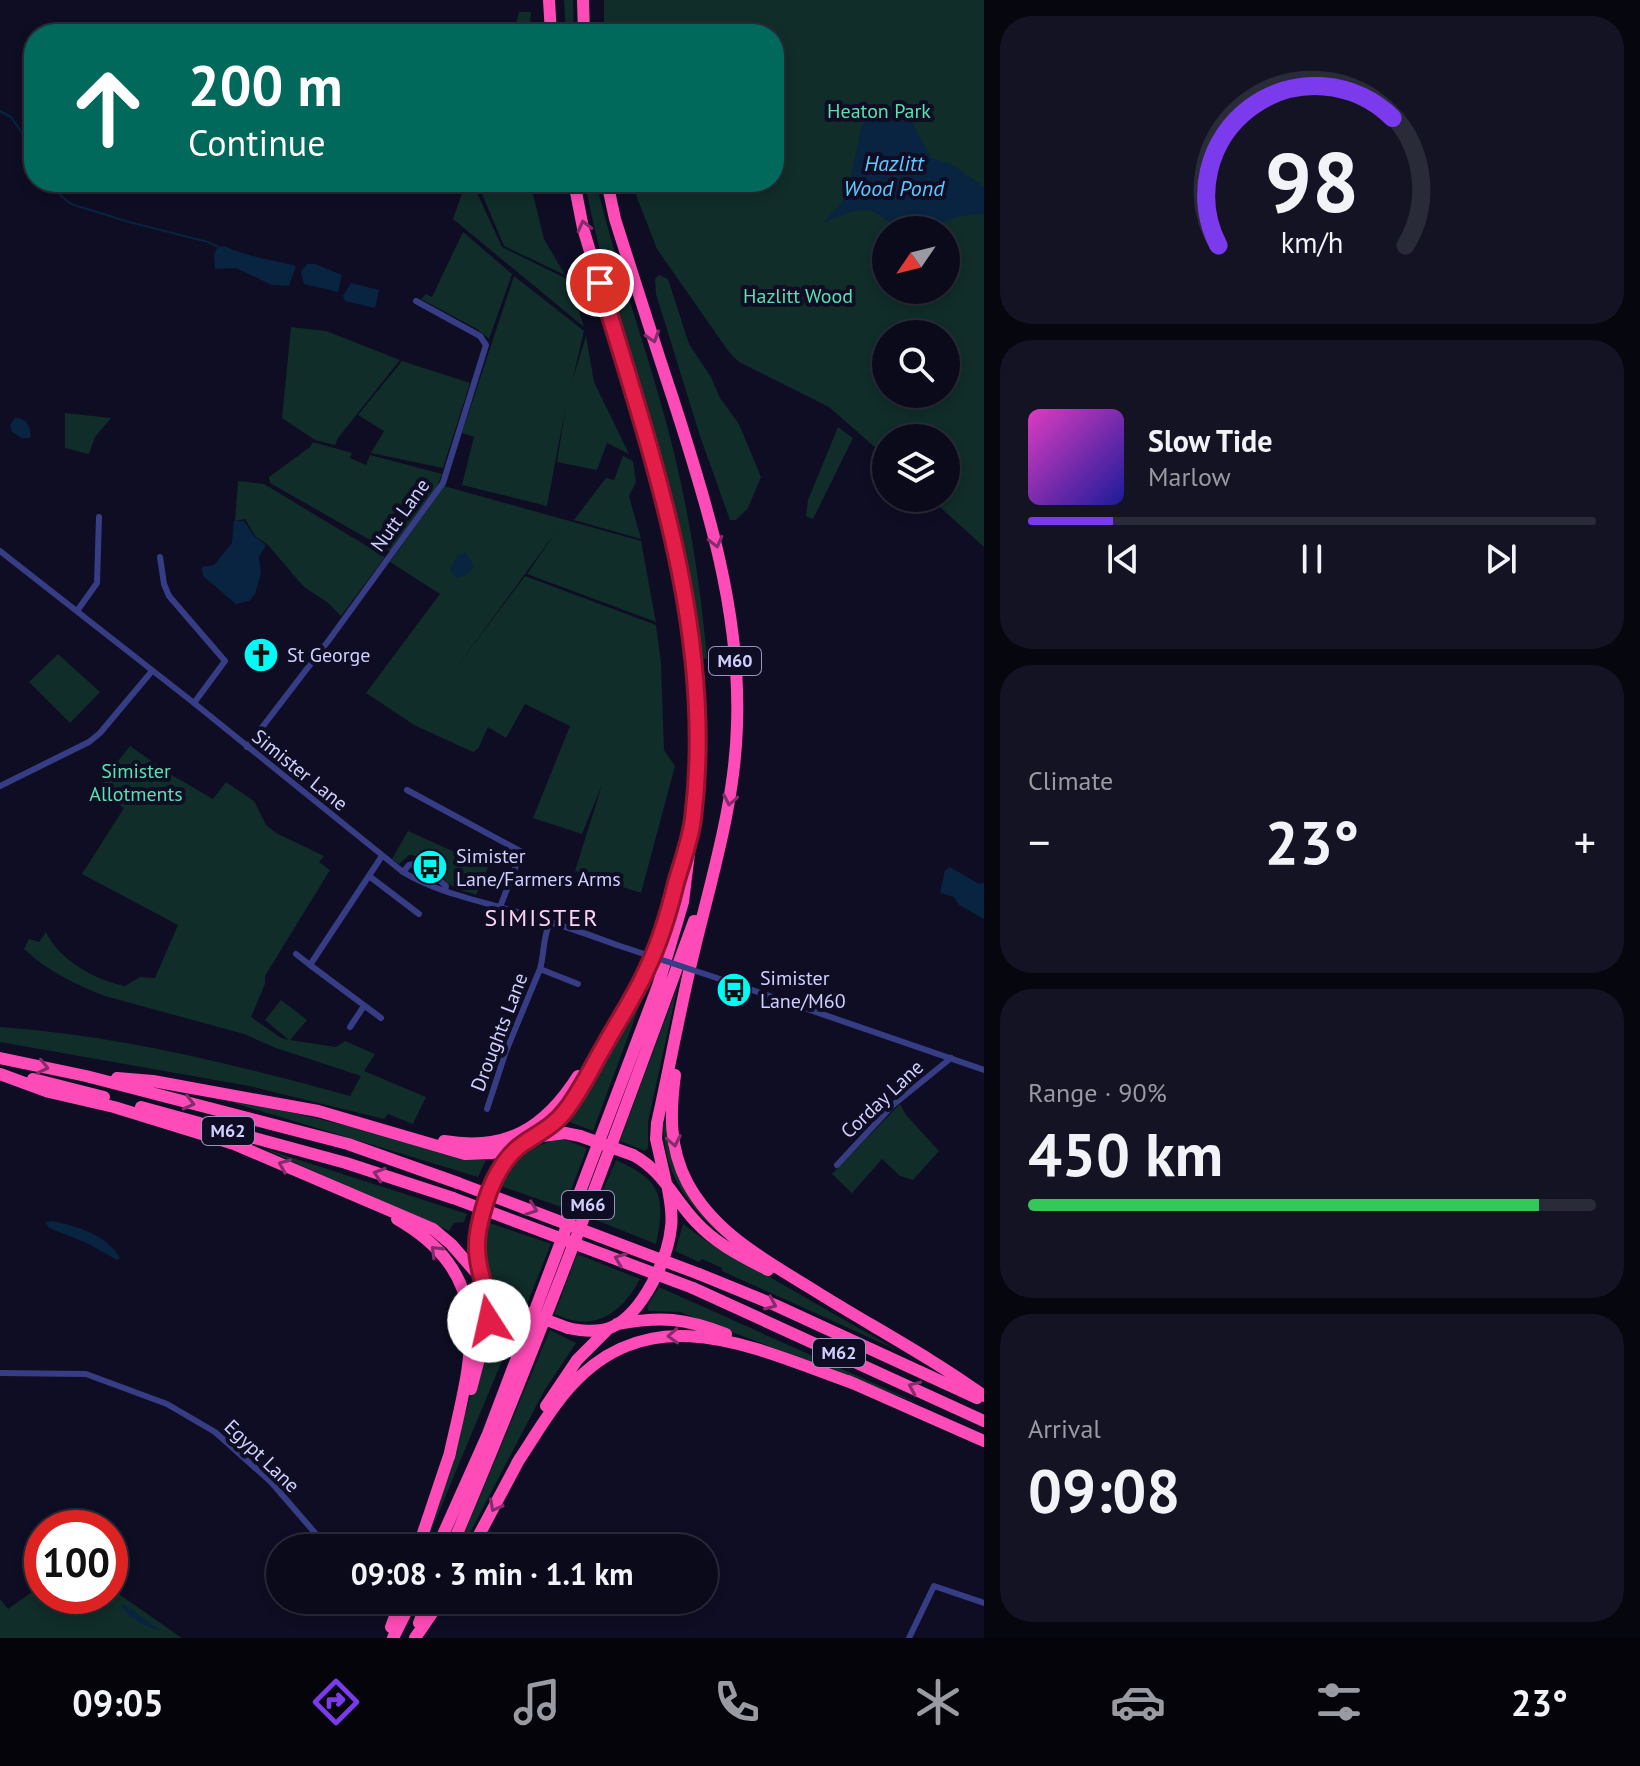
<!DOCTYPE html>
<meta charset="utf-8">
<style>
:root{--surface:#0a0a1a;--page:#131323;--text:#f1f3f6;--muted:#999aa2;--line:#2a2b39;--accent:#7c3aed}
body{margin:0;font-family:"PT Sans",sans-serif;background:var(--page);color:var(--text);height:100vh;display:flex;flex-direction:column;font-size:30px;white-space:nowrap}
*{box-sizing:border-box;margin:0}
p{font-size:26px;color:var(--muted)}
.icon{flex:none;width:44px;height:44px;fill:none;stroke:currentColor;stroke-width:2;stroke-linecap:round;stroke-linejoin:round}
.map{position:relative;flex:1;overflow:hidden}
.sheet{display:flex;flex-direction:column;gap:16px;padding:16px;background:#06060e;width:656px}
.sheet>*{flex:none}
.top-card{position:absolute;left:24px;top:24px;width:760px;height:168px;border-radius:32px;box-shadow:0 4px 12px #0003,0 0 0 2px var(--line);background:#00695c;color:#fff;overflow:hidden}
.needle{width:52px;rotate:235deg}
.fabs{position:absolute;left:872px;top:216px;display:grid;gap:16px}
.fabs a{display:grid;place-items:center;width:88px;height:88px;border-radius:50%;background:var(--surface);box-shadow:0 4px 12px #0003,0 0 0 2px var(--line);font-size:40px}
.speed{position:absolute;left:24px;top:1510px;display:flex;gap:16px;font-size:40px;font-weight:700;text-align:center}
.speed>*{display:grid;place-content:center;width:104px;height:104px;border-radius:50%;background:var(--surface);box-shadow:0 4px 12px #0003,0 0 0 2px var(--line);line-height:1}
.speed .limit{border:12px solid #d22;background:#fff;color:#111}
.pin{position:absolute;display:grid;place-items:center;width:68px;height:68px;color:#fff;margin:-34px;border:4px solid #fff;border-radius:50%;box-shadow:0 2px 8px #0007}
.me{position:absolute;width:88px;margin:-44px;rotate:350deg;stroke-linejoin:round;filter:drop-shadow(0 0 6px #0008)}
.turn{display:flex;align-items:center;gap:28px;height:168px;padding:0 32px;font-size:36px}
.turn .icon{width:104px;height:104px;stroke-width:2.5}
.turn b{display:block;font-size:56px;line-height:68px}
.big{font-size:60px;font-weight:700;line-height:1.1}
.sheet .tile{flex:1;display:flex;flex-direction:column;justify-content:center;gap:12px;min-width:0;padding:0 28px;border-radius:32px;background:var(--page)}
.sheet .dial{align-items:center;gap:0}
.dial svg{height:208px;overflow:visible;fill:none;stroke:var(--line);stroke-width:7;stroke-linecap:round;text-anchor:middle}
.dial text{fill:var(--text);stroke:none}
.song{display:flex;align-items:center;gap:24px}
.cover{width:96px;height:96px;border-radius:12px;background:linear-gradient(135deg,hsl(310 70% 55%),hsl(240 70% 35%))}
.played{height:8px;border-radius:4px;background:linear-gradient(90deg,var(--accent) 15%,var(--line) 15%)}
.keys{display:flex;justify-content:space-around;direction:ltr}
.heat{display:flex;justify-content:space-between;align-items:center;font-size:44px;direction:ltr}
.charge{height:12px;border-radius:6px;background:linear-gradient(90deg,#34c759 90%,var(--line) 0)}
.trip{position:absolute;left:266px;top:1534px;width:452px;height:80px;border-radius:40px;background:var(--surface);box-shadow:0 4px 12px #0003,0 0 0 2px var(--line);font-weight:700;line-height:80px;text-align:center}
.dock{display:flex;height:128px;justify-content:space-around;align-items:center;background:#04040a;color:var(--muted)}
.dock .icon{width:56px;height:56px}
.dock .on{color:var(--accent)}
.dock b{font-size:36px;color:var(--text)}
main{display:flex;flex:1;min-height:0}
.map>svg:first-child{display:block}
.green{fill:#102d29;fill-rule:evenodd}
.water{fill:#082441}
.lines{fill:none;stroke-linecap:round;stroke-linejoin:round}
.stream{stroke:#082441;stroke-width:2}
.street{stroke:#373d84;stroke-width:6}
.highway{stroke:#ff4bb7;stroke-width:12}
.street-bridge{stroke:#373d84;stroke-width:6}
.highway-bridge{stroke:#ff4bb7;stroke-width:12}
.oneway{stroke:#862c6d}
.route-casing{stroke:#92132f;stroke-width:20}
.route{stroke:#e11d48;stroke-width:14}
.labels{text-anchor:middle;stroke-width:8;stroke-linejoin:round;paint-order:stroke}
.shield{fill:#0e0d23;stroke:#9696bd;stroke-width:2}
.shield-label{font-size:18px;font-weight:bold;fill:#d0d0ff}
.park-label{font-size:20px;fill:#58e2af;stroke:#0e0d23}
.street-label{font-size:20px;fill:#d0d0ff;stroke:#0e0d23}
.poi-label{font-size:20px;fill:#d0d0ff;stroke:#0e0d23;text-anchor:start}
.water-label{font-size:22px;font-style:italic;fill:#5ec8ff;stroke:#0e0d23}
.quarter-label{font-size:24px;letter-spacing:2px;fill:#ffd2f4;stroke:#0e0d23}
</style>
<main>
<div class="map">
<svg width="984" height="1638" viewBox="0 0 984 1638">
<rect width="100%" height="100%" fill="#0e0d23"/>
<path class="green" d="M 564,0 L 573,0 L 574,34 L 566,34 Z
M 604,0 L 984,0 L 984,547 L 930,498 L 946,498 L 946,438 L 886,438 L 886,457 L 829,407 L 739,362 L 729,352 L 657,249 L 631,182 L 774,182 L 774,34 L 604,34 ZM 886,230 L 946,230 L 946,290 L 886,290 ZM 886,334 L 946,334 L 946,394 L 886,394 Z
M 519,12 L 531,12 L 529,34 L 513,34 Z
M 466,182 L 472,182 L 502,247 L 569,280 L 584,327 L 453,219 Z
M 477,182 L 530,182 L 544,239 L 565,275 L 504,246 Z
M 585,182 L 596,182 C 616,266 646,346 668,429 C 688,505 700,580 707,658 L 702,660 C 691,577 674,497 650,416 C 627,339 599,262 585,182 Z
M 463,232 L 512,274 L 489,339 L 477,329 L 421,299 L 426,294 L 432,297 Z
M 659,275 L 668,279 L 689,344 L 711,377 L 720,398 L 739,424 L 761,477 L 748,508 L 736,520 L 730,520 L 700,436 L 656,294 L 655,279 Z
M 514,276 L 584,331 L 572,381 L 586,336 L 594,382 L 629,454 L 607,443 L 597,470 L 557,462 L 566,405 L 547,506 L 462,485 L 474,437 L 462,433 Z
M 291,327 L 326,331 L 400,360 L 338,438 L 335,445 L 315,440 L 282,418 Z
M 402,361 L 470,383 L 443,468 L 371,453 L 384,431 L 358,415 Z
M 65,413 L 111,418 L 95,437 L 89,454 L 65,448 Z
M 838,427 L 853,438 L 813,519 L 806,516 L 808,500 Z
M 313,442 L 352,453 L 350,458 L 366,465 L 370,455 L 442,474 L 436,489 L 391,552 L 270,483 L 269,477 L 310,447 Z
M 623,456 L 633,461 L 636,482 L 629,496 L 641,539 L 574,520 L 606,478 L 614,480 Z
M 238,481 L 264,484 L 385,557 L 341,616 L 327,602 L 304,587 L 268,545 L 255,536 L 245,519 L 235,521 Z
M 444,486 L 641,541 L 656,622 L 527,574 L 558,529 L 448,679 L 525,576 L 656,625 L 661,663 L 664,750 L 675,766 L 641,893 L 575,871 L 602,785 L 582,834 L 533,818 L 570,726 L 525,704 L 506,738 L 488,727 L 478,749 L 473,752 L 414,725 L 366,693 L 440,594 L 390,562 Z
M 58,654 L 100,692 L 70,723 L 29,682 Z
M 130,746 L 170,774 L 213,799 L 226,782 L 254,801 L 266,825 L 276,833 L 324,856 L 319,862 L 330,870 L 265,976 L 265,984 L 251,1017 L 281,1038 L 289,1040 L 265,1020 L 281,1000 L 307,1020 L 290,1040 L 336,1047 L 345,1041 L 375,1054 L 364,1071 L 426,1097 L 413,1124 L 388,1114 L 384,1119 L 249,1086 L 0,1042 L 0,1027 C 118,1035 236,1065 350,1096 L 361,1076 L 276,1048 L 244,1034 L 105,996 C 76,985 46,970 24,949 L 29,939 L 39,942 L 46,932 C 59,960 95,980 125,986 L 140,977 L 155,978 L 178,925 L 82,874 L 124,808 L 99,793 L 107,775 Z
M 408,831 L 488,867 L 476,895 C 467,891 458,891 451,885 C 435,875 429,855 409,855 L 399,864 L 392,859 Z
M 655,964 L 593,1131 L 567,1121 Z
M 678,985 L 648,1122 L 648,1148 L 645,1151 L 620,1141 Z
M 235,1099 L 369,1131 L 460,1158 L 486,1160 L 478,1177 L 234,1103 Z
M 900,1104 L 906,1115 L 939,1151 L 913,1180 L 900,1176 L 882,1159 L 852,1193 L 832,1174 Z
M 665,1118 C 677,1189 689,1204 741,1251 C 699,1220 657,1175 665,1118 Z
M 563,1139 L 587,1148 L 564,1208 L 501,1186 C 511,1162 536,1141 563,1139 Z
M 262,1148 L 467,1214 L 464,1222 L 454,1223 L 449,1231 Z
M 616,1160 C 661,1180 666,1196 656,1244 L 591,1218 Z
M 487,1222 L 551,1244 L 527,1304 C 520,1301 509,1299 503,1295 C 481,1278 483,1245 487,1222 Z
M 683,1224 L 708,1242 L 897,1350 L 722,1271 L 722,1268 L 702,1259 L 699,1262 L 675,1251 Z
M 577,1254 L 640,1279 C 621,1314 594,1333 555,1314 Z
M 659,1287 L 920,1404 L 680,1312 L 649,1311 L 647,1307 Z
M 493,1314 L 519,1320 L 424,1548 L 493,1323 Z
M 550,1330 L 576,1343 L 544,1391 L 462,1548 L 458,1548 Z
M 42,1585 L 42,1596 L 110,1596 L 110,1588 L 182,1638 L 0,1638 L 0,1599 L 8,1609 Z"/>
<path class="water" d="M 893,111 L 902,111 L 911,120 L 931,158 L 951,164 L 984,187 L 984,214 C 975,215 965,215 957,217 C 940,221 932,234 913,224 L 899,229 C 892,224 885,219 878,214 C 864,203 837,217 823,223 L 846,198 L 862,125 L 882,112 Z
M 224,246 C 248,257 271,259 296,266 L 289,286 L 272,285 L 236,268 L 215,269 L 214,255 L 217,248 Z
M 307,264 L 315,264 L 342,275 L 338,292 L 304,284 L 301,272 Z
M 351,283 L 379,290 L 375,308 L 345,301 L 343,296 Z
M 15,418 C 26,417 32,428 30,438 L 22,438 L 12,432 L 10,425 Z
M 234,521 L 244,521 L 254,536 L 266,545 L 259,557 L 261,573 L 255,594 L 249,601 L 236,604 L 203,576 L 202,567 L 214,565 L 232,543 Z
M 466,553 L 474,566 L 465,576 L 456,578 L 451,572 C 451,563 457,554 466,553 Z
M 950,867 L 979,884 L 984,883 L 984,919 L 959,905 L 954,897 L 940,893 L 945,870 Z
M 52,1221 C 78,1227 106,1234 120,1258 L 117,1260 L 87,1243 L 49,1228 L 45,1222 Z
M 124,1604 L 161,1631 C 146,1627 129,1619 121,1605 Z"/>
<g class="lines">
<path class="stream" d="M 0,111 L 11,117 L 34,150
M 54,182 L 61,196 L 71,204 L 129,222 L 208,242 L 223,249"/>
<path class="street" d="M 0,551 L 194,703 L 403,872 C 436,892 473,899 510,910 C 546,920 582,932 617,945
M 160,557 L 164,584 L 169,596 L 225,661 L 194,703
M 77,611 L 97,583 L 99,517
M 247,747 L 329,640 L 443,483 L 486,345 L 480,336 L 416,301
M 0,786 L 89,742 L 100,733 L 152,671
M 407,790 L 520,851 L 519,858 L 500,907
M 403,872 L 409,865 L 420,863 L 446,886 L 445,891
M 369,876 L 419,914
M 296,954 L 310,965
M 540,969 L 578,984
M 729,982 L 984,1070
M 381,1018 L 310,965 L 382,856
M 350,1027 L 364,1006
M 487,1109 L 506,1051 L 540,969 C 545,950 542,942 550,921
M 837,1165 L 893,1105 L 951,1058
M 0,1373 L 86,1374 L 167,1404 L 215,1432 L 271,1482 L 322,1541 L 344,1546 L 400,1542
M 909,1638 L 934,1586 L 984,1603"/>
<path class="highway" d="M 549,0 L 551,34
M 583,0 L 584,34
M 607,182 L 615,219 C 634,279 653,339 673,399 C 707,504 741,612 737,725 C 735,802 712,876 694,951 C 680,1008 670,1066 657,1123 L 656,1139 L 666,1183
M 0,1058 L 86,1076 L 348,1144 L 458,1183
M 0,1074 L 49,1092 L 114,1107 L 234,1144 L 433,1229 L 451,1244 L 479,1276
M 675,1075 C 670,1113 669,1147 687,1182 C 714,1233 765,1260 812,1289 C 869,1325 929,1356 984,1396
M 117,1078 L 153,1081 L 318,1111 L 465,1154 L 492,1153 L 523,1144
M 33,1079 L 104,1097
M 141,1107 L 346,1163 L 453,1198
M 542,1136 L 565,1133 L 580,1136
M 537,1137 L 555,1122 L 572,1102 L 648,969 L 681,867
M 444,1141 C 506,1152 545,1128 578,1076
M 633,1155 C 663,1171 674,1199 696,1222 C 716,1244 743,1257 768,1270
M 397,1219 C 501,1279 470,1361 449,1457
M 699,1274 L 775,1305 L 977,1398
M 693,1288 L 984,1421
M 512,1307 C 449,1279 481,1184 519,1148
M 617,1324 C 662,1316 684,1318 726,1334
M 568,1328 C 582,1331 598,1333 612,1327 C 642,1314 668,1259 671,1227 C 673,1214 670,1202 668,1189
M 848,1381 L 984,1441
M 471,1389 L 489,1321 L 483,1282
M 546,1406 L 577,1360 L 609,1328
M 517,1463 C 534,1438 549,1410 570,1387 C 653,1294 758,1350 855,1384
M 418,1548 L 450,1453
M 437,1548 L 488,1434 L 658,986 L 683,902 L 693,821 L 699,724 L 693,648 L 683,581 L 657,475 L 583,228 L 574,182
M 451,1548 C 539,1342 617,1132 694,921
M 472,1548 L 520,1458
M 419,1623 L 428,1600
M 391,1627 L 401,1600
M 393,1638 L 412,1600
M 415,1638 L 441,1600"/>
<path class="street-bridge" d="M 617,945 L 729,982"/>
<path class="highway-bridge" d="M 580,1136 L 633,1155
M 458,1183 L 699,1274
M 453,1198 L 693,1288
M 512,1307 L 568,1328"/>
</g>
<defs><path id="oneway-chevron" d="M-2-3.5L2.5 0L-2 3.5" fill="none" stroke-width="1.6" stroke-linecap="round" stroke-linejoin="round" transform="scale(2)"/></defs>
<g class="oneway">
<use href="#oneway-chevron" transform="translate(584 226) rotate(-104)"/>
<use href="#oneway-chevron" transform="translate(653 337) rotate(72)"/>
<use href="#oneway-chevron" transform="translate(716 542) rotate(76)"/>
<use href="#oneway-chevron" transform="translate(730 800) rotate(101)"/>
<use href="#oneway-chevron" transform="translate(43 1067) rotate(12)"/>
<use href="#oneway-chevron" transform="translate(189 1103) rotate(14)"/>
<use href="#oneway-chevron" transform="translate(674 1141) rotate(79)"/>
<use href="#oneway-chevron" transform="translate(284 1165) rotate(-157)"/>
<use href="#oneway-chevron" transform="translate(379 1174) rotate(-162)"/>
<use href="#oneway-chevron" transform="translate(532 1209) rotate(20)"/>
<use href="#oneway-chevron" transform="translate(436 1251) rotate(-135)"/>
<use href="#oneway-chevron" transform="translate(620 1259) rotate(-159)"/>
<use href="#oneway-chevron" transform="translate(771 1304) rotate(23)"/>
<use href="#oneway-chevron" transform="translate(673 1336) rotate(177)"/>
<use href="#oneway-chevron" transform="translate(914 1387) rotate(-156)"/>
<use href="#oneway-chevron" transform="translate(495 1506) rotate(118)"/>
</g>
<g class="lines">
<defs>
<path id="route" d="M 489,1321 C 489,1286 471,1264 479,1227 C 485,1198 498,1160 524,1143 C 539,1133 555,1125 566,1110 C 582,1089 593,1065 606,1043 C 620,1018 636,994 647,969 C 660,942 669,912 676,883 C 682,862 690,841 693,819 C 716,634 652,457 600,283"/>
</defs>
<use href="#route" class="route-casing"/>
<use href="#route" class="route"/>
</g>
<defs>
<symbol id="church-disc" viewBox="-11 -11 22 22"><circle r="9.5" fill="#00fbf5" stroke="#0e0d23"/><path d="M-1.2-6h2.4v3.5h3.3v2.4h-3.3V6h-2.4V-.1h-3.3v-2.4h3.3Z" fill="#111"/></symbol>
<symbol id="bus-disc" viewBox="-11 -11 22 22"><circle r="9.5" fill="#00fbf5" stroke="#0e0d23"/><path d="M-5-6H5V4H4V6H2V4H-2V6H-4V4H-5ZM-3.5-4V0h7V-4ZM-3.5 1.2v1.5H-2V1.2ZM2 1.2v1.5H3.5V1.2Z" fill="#111"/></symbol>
</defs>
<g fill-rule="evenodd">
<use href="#church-disc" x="241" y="635" width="40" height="40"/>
<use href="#bus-disc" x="410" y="847" width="40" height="40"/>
<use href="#bus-disc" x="714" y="970" width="40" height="40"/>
</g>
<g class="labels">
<g class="shield">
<rect x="709" y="647" width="52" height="28" rx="6"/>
<rect x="202" y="1117" width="52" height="28" rx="6"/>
<rect x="562" y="1191" width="52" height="28" rx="6"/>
<rect x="813" y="1339" width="52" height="28" rx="6"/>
</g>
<g class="shield-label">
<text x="735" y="667">M60</text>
<text x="228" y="1137">M62</text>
<text x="588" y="1211">M66</text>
<text x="839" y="1359">M62</text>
</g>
<g class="park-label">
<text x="879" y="118">Heaton Park</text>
<text x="798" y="303">Hazlitt Wood</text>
<text x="136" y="778">Simister<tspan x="136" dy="23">Allotments</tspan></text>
</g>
<g class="street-label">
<text transform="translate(400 515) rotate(-54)" y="7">Nutt Lane</text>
<text transform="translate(300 770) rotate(39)" y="7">Simister Lane</text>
<text transform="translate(499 1032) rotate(-69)" y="7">Droughts Lane</text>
<text transform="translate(882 1099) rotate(-43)" y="7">Corday Lane</text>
<text transform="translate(262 1456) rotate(44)" y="7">Egypt Lane</text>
</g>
<g class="poi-label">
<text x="287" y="662">St George</text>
<text x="456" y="863">Simister<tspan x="456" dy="23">Lane/Farmers Arms</tspan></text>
<text x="760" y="985">Simister<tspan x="760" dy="23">Lane/M60</tspan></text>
</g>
<g class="water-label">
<text x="894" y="171">Hazlitt<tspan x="894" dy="25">Wood Pond</tspan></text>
</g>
<g class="quarter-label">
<text x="542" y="926">SIMISTER</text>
</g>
</g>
</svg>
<div class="fabs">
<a><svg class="needle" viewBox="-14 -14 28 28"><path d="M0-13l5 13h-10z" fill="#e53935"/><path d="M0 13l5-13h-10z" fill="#999aa2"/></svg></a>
<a><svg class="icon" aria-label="search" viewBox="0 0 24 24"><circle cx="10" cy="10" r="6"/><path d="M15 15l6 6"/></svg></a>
<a><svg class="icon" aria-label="layers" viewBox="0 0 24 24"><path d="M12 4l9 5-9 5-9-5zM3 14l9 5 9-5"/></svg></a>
</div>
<div class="speed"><div class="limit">100</div></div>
<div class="pin" style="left:600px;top:283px;background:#d93025"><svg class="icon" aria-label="arrive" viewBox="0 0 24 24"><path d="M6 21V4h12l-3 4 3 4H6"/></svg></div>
<svg class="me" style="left:489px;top:1321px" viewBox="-20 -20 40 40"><circle r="19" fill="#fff"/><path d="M0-13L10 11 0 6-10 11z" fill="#e11d48"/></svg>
<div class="trip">09:08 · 3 min · 1.1 km</div>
<div class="top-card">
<div class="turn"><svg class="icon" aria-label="ahead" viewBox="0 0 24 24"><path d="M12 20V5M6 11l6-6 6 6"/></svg><div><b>200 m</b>Continue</div></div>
</div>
</div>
<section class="sheet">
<div class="tile dial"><svg viewBox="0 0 100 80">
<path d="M14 69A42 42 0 1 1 86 69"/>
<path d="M14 69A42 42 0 0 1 81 20" stroke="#7c3aed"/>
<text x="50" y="56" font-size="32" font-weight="700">98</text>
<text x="50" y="72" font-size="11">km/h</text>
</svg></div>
<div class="tile">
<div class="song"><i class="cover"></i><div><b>Slow Tide</b><p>Marlow</p></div></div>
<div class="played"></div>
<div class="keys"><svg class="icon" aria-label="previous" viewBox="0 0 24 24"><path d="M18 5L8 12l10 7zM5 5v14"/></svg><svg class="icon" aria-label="pause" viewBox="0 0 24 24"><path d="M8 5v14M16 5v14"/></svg><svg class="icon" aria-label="next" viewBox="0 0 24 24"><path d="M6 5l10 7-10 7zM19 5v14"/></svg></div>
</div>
<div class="tile"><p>Climate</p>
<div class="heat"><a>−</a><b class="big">23°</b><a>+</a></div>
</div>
<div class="tile"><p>Range · 90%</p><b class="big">450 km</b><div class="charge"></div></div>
<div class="tile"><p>Arrival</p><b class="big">09:08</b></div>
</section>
</main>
<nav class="dock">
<b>09:05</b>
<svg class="icon on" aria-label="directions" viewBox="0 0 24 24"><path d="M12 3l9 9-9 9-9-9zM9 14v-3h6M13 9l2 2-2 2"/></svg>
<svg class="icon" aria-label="music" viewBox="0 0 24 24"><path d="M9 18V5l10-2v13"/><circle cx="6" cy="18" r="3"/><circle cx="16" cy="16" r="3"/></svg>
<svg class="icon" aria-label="phone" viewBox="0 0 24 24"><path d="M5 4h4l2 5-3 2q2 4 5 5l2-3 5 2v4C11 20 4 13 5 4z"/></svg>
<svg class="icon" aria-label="climate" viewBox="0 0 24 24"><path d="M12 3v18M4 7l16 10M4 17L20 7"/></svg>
<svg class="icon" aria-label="car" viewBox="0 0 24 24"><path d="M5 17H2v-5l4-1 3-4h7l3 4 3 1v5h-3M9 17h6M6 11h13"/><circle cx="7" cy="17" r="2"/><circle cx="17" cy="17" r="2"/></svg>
<svg class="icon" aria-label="filters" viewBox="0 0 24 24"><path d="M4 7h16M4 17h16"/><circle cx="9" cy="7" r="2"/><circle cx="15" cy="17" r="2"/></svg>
<b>23°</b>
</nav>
